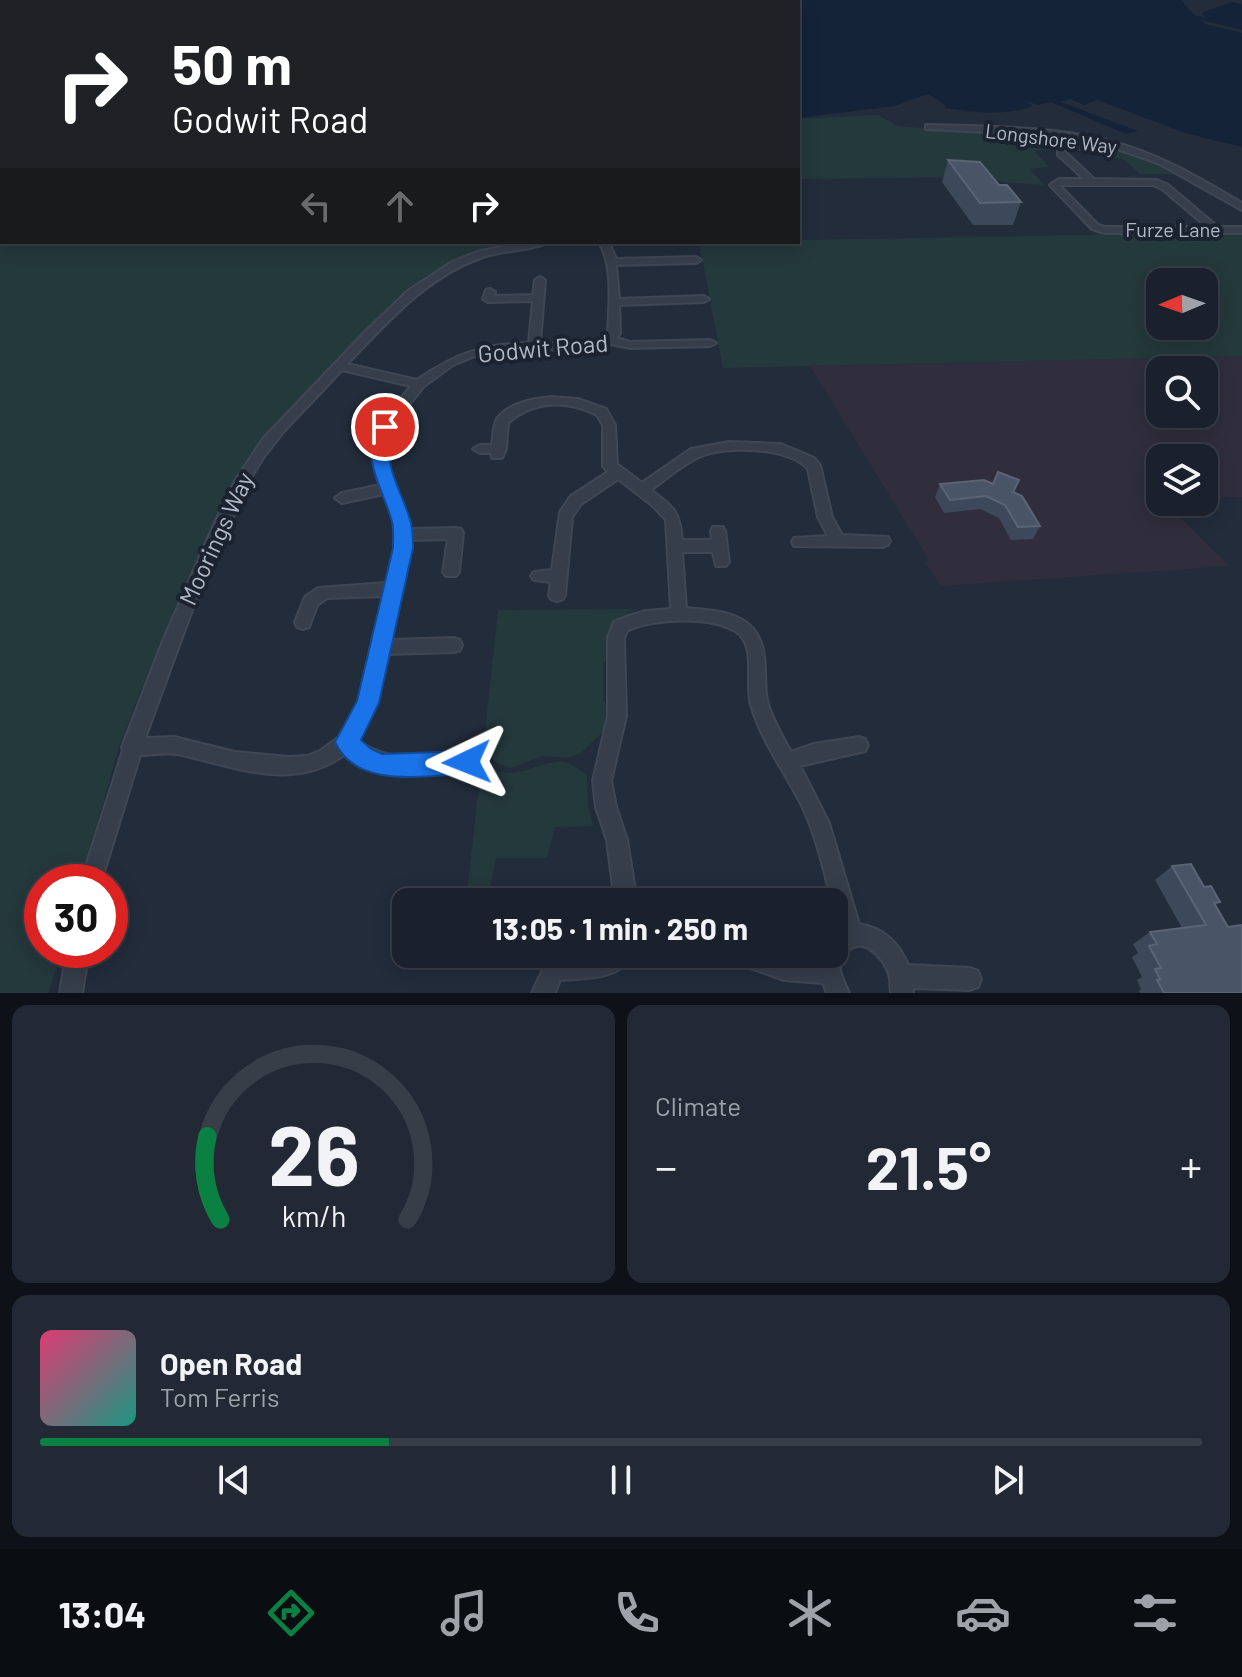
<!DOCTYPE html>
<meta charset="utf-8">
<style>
:root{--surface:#1a212c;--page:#232934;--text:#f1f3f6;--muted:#9fa3a9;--line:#383e48;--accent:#0b8043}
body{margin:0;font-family:Barlow,sans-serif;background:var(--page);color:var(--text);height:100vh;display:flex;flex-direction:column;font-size:30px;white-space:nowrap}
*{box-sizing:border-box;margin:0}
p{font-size:26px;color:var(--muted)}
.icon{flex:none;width:44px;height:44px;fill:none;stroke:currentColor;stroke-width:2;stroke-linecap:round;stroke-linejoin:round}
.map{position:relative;height:993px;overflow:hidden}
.panel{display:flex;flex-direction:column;gap:12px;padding:12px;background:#0e1218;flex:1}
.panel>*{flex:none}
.banner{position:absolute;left:0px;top:0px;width:800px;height:244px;box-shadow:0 4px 20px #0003,0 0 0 2px var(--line);background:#202124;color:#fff;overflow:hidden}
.needle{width:52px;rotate:268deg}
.buttons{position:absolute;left:1146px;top:268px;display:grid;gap:16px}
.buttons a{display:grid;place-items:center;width:72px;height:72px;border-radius:16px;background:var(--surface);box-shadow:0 4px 20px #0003,0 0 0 2px var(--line);font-size:40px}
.speed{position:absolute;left:24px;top:864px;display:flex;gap:16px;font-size:40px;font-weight:700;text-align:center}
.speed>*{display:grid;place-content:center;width:104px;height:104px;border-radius:50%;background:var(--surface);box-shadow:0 4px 20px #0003,0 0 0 2px var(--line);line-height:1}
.speed .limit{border:12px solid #d22;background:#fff;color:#111}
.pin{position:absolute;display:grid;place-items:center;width:68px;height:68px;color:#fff;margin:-34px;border:4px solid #fff;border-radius:50%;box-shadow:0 2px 8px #0007}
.me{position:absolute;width:88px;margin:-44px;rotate:268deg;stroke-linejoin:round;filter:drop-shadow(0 0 6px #0008)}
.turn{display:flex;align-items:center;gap:28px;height:168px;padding:0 40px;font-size:36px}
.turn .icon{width:104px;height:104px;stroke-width:2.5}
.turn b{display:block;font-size:56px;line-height:68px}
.lanes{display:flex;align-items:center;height:76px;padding:0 40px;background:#0003;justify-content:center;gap:40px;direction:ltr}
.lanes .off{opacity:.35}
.big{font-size:60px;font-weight:700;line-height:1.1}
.panel .card{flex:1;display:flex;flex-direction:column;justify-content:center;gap:12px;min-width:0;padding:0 28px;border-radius:16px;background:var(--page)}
.panel .dial{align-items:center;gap:0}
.dial svg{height:208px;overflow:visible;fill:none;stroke:var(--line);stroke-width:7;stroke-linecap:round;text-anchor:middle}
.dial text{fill:var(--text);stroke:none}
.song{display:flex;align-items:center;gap:24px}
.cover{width:96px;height:96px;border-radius:12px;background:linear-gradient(135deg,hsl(340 70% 55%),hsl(170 70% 35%))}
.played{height:8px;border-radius:4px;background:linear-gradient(90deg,var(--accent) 30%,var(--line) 30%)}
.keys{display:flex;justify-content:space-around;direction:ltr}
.heat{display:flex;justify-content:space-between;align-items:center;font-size:44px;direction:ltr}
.panel .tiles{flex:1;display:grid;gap:12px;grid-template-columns:1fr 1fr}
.card:last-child{grid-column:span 2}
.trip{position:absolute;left:392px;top:888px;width:456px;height:80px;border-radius:16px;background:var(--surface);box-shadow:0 4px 20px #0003,0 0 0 2px var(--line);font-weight:700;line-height:80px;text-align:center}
.dock{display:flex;height:128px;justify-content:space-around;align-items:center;background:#0a0d12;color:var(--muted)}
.dock .icon{width:56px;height:56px}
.dock .on{color:var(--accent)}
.dock b{font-size:36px;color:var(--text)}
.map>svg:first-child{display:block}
.medical{fill:#302e3c;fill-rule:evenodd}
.green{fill:#24393c;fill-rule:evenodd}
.water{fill:#152339}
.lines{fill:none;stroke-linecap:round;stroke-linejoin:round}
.minor-casing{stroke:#3f4754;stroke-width:4}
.minor{fill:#363e4b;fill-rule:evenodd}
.wall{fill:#3d485a}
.building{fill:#495566;stroke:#5a6475;stroke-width:2}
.route{fill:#1a73e8;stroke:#114b97;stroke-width:2}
.labels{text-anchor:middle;stroke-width:8;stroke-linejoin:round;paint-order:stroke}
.far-street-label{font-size:20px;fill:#b1b9c7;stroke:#1b2330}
.street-label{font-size:24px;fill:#b1b9c7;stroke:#1b2330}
</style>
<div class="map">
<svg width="1242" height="993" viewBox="0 0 1242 993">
<rect width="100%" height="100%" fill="#222c3b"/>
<path class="medical" d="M 1242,356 L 1242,497 L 1204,498 L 1204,458 L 1160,458 L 1160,502 L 1164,502 L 1230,566 L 941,586 L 925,562 L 929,560 L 810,366 ZM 1160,370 L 1204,370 L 1204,414 L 1160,414 Z"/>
<path class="green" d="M 878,115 L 898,126 L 933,129 L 939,132 L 1028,134 L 1082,140 L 1109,145 L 1181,174 L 1140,174 L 1123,159 L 1056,147 L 1057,150 L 1034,150 L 1049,167 L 1030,169 L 1044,185 L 1002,182 L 990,177 L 798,179 L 798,119 Z
M 0,221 L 2,242 L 519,242 L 457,259 L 428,275 L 399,297 L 284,418 L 237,479 L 199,555 L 135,705 L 118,750 L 81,882 L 42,882 L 42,950 L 61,950 L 49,993 L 0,993 Z
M 1242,232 L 1242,356 L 723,368 L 699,242 ZM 1160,282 L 1204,282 L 1204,326 L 1160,326 Z
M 639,609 L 621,616 L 609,630 L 609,658 L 603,663 L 603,700 L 608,705 L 605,730 L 581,753 L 568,758 L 543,756 L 511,768 L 495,762 L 488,751 L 483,750 L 498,610 Z
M 482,758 L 487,758 C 500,791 542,758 564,762 C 573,764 580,770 587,775 L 588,805 L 593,826 L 555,827 L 547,858 L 496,858 L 487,902 L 466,902 Z"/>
<path class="water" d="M 0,0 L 1181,0 L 1194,15 L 1206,18 L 1201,13 L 1232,2 L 1242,4 L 1242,30 L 1202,20 L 1205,24 L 1242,33 L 1242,147 L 1185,133 L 1097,100 L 1084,105 L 1070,99 L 1061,102 L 1138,131 L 1126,134 L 1051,102 L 1038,105 L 1023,100 L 1033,106 C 1007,116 973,113 946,108 L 944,104 L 928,94 L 894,106 L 798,118 L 798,2 L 2,2 L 0,215 Z"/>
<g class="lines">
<defs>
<path id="minor" d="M 929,125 C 1003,127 1079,126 1149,154 C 1182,167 1212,186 1242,203 L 1242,210 L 1158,163 L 1106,145 L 1031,134 L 926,129 L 926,125 Z
M 1058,151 L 1064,151 L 1094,179 L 1157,180 L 1168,185 L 1218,227 L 1242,227 L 1242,233 L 1104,233 L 1092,229 L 1050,185 L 1059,179 L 1084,179 L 1058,155 ZM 1059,185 L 1153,185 L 1162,189 L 1207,227 L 1105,227 L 1098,225 Z
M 524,242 L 549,242 C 533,251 502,250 483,257 C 425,277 388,322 347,364 L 417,380 C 455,354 482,344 529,343 L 533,301 L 488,302 L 483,299 L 486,290 L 490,289 L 495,292 L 494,296 L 533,295 L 535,280 L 540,277 L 545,280 L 540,343 C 558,343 597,348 608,333 C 609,305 614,268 599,242 L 609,242 L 616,259 L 696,257 L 701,260 L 696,263 L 616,265 L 619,299 L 704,296 L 709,299 L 704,302 L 619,305 L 620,333 L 617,338 L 630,342 L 710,340 L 716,343 L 710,346 L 630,348 L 611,344 L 597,349 L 507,350 L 475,356 L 453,365 L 423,387 L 391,428 L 385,451 L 386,465 L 410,529 L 456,528 L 461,529 L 463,533 L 459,572 L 456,576 L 446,576 L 443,572 L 448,539 L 410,540 L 391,640 L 454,638 L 460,640 L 462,645 L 460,650 L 454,652 L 387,654 L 377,703 L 358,740 C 389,765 430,756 467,753 L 474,756 L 476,762 L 474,768 L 467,771 C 426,774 381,782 347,753 C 292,794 236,766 177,754 C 165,752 152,755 140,755 L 101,882 L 81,882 L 123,750 L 122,747 L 163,641 L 215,522 L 235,481 L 263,439 L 367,330 L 408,291 L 452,262 L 477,252 ZM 342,370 L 411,386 C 382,422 361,437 380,485 L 342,493 L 335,498 L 342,503 L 384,494 L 396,525 L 396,548 L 387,583 L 318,588 L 305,597 L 295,622 L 297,627 L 303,629 L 309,627 L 317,605 L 327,598 L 384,596 L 360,702 L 341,736 L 320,751 L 307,756 L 288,757 L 235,752 L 174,737 L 145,738 L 195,602 L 249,481 L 263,458 L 283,432 Z
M 550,397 L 578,399 L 606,409 L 615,425 L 617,464 L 642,483 L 691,449 L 729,442 L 781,444 L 814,458 L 820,465 L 832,517 L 842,535 L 888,537 L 890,541 L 888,545 L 883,547 L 794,546 L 792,542 L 794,538 L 828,536 L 818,517 L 808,469 C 790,447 723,445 699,457 C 682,465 666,479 651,490 C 674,507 680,512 682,540 L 712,540 L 711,531 L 713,527 L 723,527 L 725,531 L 729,562 L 726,566 L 716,566 L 713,552 L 682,552 L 686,608 C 722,611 759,613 764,656 C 766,670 764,685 767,700 C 771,718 782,735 791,752 L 814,744 L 859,737 L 865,739 L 868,745 L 865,751 L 800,766 L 829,823 L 859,924 C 884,928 899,943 908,965 L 970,968 L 978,971 L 981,979 L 978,987 L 970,990 L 913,988 L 913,993 L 891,993 C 890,986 891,980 889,974 C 883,957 863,935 847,952 C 842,956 840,962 840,969 C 841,977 846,986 849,993 L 827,993 L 823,983 L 784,980 L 734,962 L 731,954 L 771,954 L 795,960 L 820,961 L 821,954 L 834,954 L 834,934 L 840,930 L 834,902 L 832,902 C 824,871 817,838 803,808 C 786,773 762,743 751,705 C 745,685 756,649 739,634 C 718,615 650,618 627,631 L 624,638 L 626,716 L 611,781 L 616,807 L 627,840 L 637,902 L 615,902 L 607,840 L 596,807 L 593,781 L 608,716 L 608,638 L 614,622 L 625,617 L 646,611 L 671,609 L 666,520 L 653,506 L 618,479 L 581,504 L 572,517 L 565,595 L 563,599 L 557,601 L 551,599 L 549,595 L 551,582 L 534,580 L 531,576 L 534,572 L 552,570 L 560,512 L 571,496 L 608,472 L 603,466 L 603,425 L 597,415 C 567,400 534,400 508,423 L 506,449 L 502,458 L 492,458 L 491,453 L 480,453 L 473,449 L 480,445 L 492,445 C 493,437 493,426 497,419 C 508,403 533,399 550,397 Z
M 67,950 L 89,950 L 82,993 L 60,993 Z
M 536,954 L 558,954 L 560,958 L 633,954 C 622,979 584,979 560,980 L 555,993 L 532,993 L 543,969 Z"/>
</defs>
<use href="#minor" class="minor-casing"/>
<use href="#minor" class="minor"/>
</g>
<path class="wall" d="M 948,160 L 999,185 L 1021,202 L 1013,225 L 973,225 L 942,182 Z
M 940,484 L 1013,492 L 1040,526 L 1033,539 L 1011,540 L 999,518 L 980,509 L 944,513 L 935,497 Z
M 1172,866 L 1204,887 L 1220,902 L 1215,905 L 1242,993 L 1140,993 L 1139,991 L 1141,989 L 1137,980 L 1142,977 L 1132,957 L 1138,953 L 1133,944 L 1150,932 L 1182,928 L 1155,880 Z"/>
<path class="building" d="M 948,160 L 980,162 L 999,185 L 1007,185 L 1021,202 L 980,203 Z
M 998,472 L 1019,480 L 1013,492 L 1022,496 L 1040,526 L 1018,527 L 1005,505 L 986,496 L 950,500 L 940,484 L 984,480 L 993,484 Z
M 1191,864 L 1204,887 L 1211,886 L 1220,902 L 1214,903 L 1228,927 L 1242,925 L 1242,993 L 1164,993 L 1157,980 L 1160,979 L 1155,969 L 1161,968 L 1149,946 L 1157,944 L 1150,932 L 1206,925 L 1172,866 Z"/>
<path class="route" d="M 385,422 L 394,427 C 379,464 402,489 411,523 C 413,531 413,540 413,548 L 379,703 L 361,740 L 371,749 L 382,754 L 467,751 L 475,754 L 479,762 L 475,770 L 467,774 C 425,775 357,790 335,742 L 357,701 L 393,548 C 393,540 394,530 392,522 C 383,487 359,459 379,423 Z"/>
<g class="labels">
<g class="far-street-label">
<text transform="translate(1051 139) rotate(7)" y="7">Longshore Way</text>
<text x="1173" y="237">Furze Lane</text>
</g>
<g class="street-label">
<text transform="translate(543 349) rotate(-5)" y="8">Godwit Road</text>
<text transform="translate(217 539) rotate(-65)" y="8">Moorings Way</text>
</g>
</g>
</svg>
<div class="buttons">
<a><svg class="needle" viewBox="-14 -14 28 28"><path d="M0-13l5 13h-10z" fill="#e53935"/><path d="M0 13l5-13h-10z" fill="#9fa3a9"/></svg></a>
<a><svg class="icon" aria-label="search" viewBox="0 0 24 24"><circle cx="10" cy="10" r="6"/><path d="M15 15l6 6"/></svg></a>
<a><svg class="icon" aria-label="layers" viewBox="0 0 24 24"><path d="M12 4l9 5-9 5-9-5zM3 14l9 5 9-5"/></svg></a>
</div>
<div class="speed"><div class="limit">30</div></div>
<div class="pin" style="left:385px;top:427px;background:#d93025"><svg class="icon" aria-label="arrive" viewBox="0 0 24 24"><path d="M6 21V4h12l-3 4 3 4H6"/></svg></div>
<svg class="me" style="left:467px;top:762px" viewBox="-20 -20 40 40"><path d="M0-17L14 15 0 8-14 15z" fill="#1a73e8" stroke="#fff" stroke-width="4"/></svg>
<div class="trip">13:05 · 1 min · 250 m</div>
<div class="banner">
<div class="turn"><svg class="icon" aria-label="right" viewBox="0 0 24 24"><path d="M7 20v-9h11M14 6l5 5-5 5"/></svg><div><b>50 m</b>Godwit Road</div></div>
<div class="lanes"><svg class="icon off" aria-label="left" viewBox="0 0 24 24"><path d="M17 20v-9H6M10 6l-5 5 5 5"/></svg><svg class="icon off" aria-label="ahead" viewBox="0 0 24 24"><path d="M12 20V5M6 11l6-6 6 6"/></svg><svg class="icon" aria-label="right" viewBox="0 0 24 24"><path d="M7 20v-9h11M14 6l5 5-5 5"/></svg></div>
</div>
</div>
<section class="panel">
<div class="tiles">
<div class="card dial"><svg viewBox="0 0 100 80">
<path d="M14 69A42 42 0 1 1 86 69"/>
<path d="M14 69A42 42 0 0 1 9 37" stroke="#0b8043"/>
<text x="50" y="56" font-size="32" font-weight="700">26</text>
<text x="50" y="72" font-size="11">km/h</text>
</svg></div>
<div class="card"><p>Climate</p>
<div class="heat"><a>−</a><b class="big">21.5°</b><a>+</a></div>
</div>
<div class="card">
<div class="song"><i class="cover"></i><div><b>Open Road</b><p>Tom Ferris</p></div></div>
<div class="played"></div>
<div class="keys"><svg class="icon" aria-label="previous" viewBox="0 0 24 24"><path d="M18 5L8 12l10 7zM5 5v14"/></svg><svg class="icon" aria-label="pause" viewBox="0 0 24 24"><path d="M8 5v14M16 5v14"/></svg><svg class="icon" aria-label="next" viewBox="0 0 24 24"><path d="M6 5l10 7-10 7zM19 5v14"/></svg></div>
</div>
</div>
</section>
<nav class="dock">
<b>13:04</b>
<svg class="icon on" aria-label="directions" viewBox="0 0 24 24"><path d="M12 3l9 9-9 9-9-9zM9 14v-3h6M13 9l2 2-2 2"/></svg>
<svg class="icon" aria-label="music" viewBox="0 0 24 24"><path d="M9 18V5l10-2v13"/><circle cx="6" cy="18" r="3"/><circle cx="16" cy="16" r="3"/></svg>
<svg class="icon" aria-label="phone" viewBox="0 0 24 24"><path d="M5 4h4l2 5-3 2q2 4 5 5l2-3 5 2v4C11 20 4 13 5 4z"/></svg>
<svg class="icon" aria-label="climate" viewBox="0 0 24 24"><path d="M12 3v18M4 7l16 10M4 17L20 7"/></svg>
<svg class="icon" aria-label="car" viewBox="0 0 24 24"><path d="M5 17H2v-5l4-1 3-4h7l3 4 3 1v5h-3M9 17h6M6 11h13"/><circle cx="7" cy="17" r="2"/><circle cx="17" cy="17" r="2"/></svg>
<svg class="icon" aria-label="filters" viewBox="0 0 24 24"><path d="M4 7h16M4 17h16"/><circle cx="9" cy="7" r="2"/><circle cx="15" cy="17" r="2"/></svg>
</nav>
